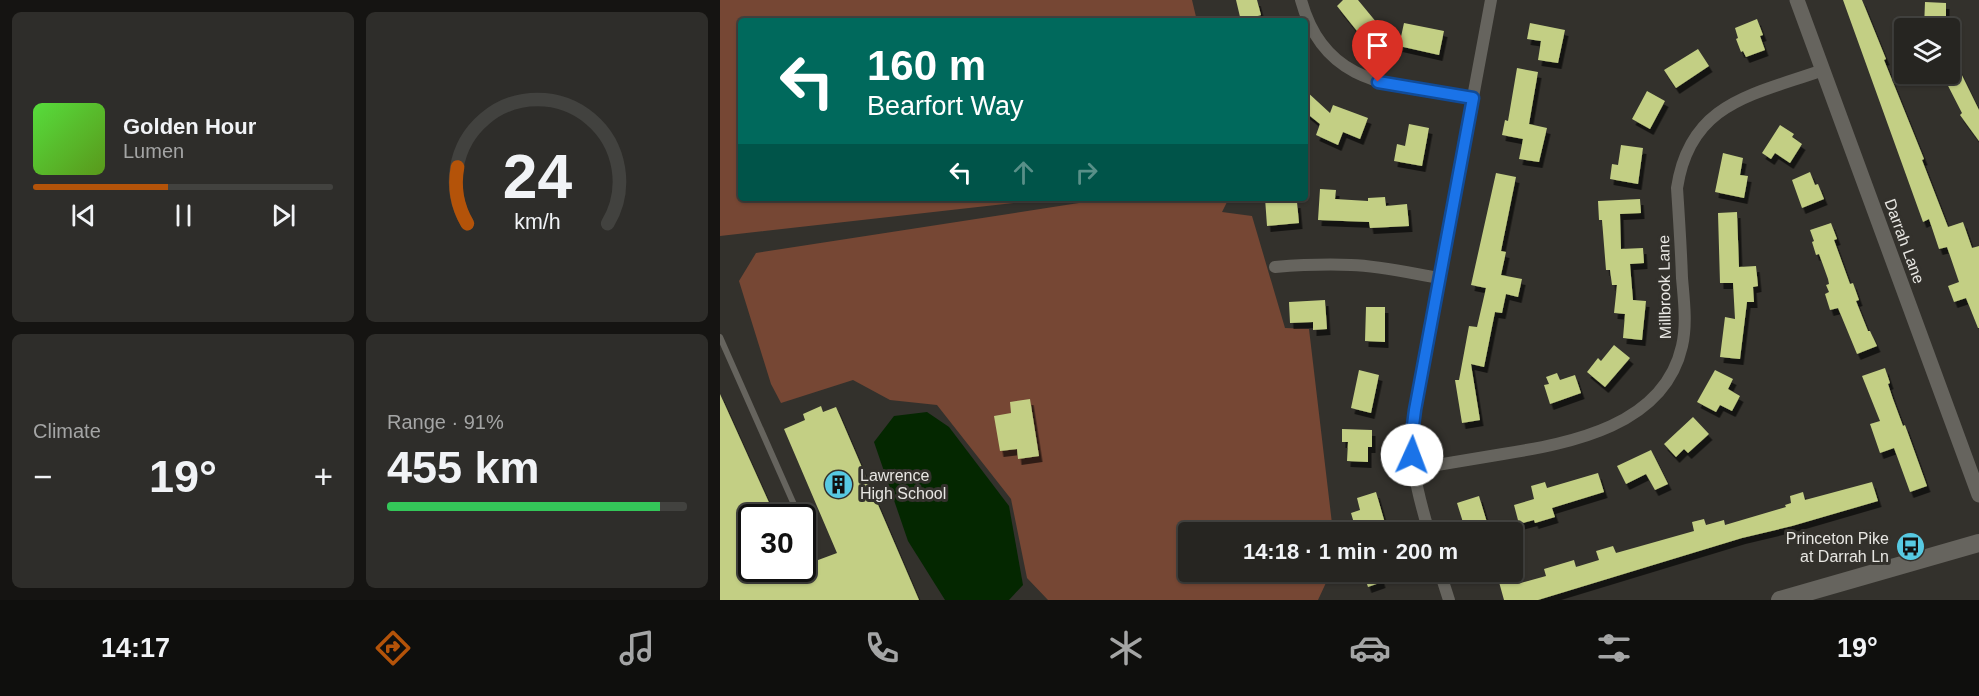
<!DOCTYPE html>
<meta charset="utf-8">
<style>
:root{--surface:#262521;--page:#2e2d2a;--text:#f1f3f6;--muted:#a4a5a5;--line:#42423f;--accent:#b45309}
body{margin:0;font-family:Helvetica,sans-serif;background:var(--page);color:var(--text);height:100vh;display:flex;flex-direction:column;font-size:22px;white-space:nowrap}
*{box-sizing:border-box;margin:0}
p{font-size:20px;color:var(--muted)}
.icon{flex:none;width:33px;height:33px;fill:none;stroke:currentColor;stroke-width:2;stroke-linecap:round;stroke-linejoin:round}
.map{position:relative;flex:1;overflow:hidden}
.panel{display:flex;flex-direction:column;gap:12px;padding:12px;background:#151412;width:720px}
.panel>*{flex:none}
.hud{position:absolute;left:18px;top:18px;width:570px;height:183px;border-radius:6px;box-shadow:0 2px 4px #0004,0 0 0 2px var(--line);background:#00695c;color:#fff;overflow:hidden}
.tools{position:absolute;left:1174px;top:18px;display:grid;gap:12px}
.tools a{display:grid;place-items:center;width:66px;height:66px;border-radius:6px;background:var(--surface);box-shadow:0 2px 4px #0004,0 0 0 2px var(--line);font-size:30px}
.speed{position:absolute;left:18px;top:504px;display:flex;gap:12px;font-size:30px;font-weight:700;text-align:center}
.speed>*{display:grid;place-content:center;width:78px;height:78px;border-radius:50%;background:var(--surface);box-shadow:0 2px 4px #0004,0 0 0 2px var(--line);line-height:1}
.speed .limit{border:3px solid #111;border-radius:9px;background:#fff;color:#111}
.pin{position:absolute;display:grid;place-items:center;width:51px;height:51px;color:#fff;margin:-62px -26px;border-radius:50% 50% 50% 0;rotate:-45deg;box-shadow:0 0 6px #0007}
.pin .icon{rotate:45deg}
.me{position:absolute;width:66px;margin:-33px;rotate:2deg;stroke-linejoin:round;filter:drop-shadow(0 0 4px #0008)}
.turn{display:flex;align-items:center;gap:21px;height:126px;padding:0 30px;font-size:27px}
.turn .icon{width:78px;height:78px;stroke-width:2.5}
.turn b{display:block;font-size:42px;line-height:51px}
.lanes{display:flex;align-items:center;height:57px;padding:0 30px;background:#0003;justify-content:center;gap:30px;direction:ltr}
.lanes .off{opacity:.35}
.big{font-size:45px;font-weight:600;line-height:1.1}
.panel .widget{flex:1;display:flex;flex-direction:column;justify-content:center;gap:9px;min-width:0;padding:0 21px;border-radius:9px;background:var(--page)}
.panel .dial{align-items:center;gap:0}
.dial svg{height:156px;overflow:visible;fill:none;stroke:var(--line);stroke-width:7;stroke-linecap:round;text-anchor:middle}
.dial text{fill:var(--text);stroke:none}
.song{display:flex;align-items:center;gap:18px}
.cover{width:72px;height:72px;border-radius:9px;background:linear-gradient(135deg,hsl(110 70% 55%),hsl(90 70% 35%))}
.played{height:6px;border-radius:3px;background:linear-gradient(90deg,var(--accent) 45%,var(--line) 45%)}
.keys{display:flex;justify-content:space-around;direction:ltr}
.heat{display:flex;justify-content:space-between;align-items:center;font-size:33px;direction:ltr}
.charge{height:9px;border-radius:4px;background:linear-gradient(90deg,#34c759 91%,var(--line) 0)}
.panel .tiles{flex:1;display:grid;gap:12px;grid-template-columns:repeat(2,1fr)}
.trip{position:absolute;left:458px;top:522px;width:345px;height:60px;border-radius:6px;background:var(--surface);box-shadow:0 2px 4px #0004,0 0 0 2px var(--line);font-weight:600;line-height:60px;text-align:center}
.tabs{display:flex;height:96px;justify-content:space-around;align-items:center;background:#0f0f0d;color:var(--muted)}
.tabs .icon{width:42px;height:42px}
.tabs .selected{color:var(--accent)}
.tabs b{font-size:27px;color:var(--text)}
main{display:flex;flex:1;min-height:0}
.map>svg:first-child{display:block}
.green{fill:#764734}
.water{fill:#042700}
.building{fill:#c3cf84;filter:url(#shadow)}
.lines{fill:none;stroke-linecap:round;stroke-linejoin:round}
.service{stroke:#66645e;stroke-width:6}
.minor{stroke:#66645e;stroke-width:12}
.tertiary{stroke:#66645e;stroke-width:15}
.secondary{stroke:#66645e;stroke-width:18}
.route-casing{stroke:#114b97;stroke-width:15}
.route{stroke:#1a73e8;stroke-width:10}
.labels{text-anchor:middle;stroke-width:6;stroke-linejoin:round;paint-order:stroke}
.street-label{font-size:16px;fill:#e8e7e3;stroke:#33312c}
.poi-label{font-size:16px;fill:#e8e7e3;stroke:#33312c;text-anchor:start}
</style>
<main>
<section class="panel">
<div class="tiles">
<div class="widget">
<div class="song"><i class="cover"></i><div><b>Golden Hour</b><p>Lumen</p></div></div>
<div class="played"></div>
<div class="keys"><svg class="icon" aria-label="previous" viewBox="0 0 24 24"><path d="M18 5L8 12l10 7zM5 5v14"/></svg><svg class="icon" aria-label="pause" viewBox="0 0 24 24"><path d="M8 5v14M16 5v14"/></svg><svg class="icon" aria-label="next" viewBox="0 0 24 24"><path d="M6 5l10 7-10 7zM19 5v14"/></svg></div>
</div>
<div class="widget dial"><svg viewBox="0 0 100 80">
<path d="M14 69A42 42 0 1 1 86 69"/>
<path d="M14 69A42 42 0 0 1 9 40" stroke="#b45309"/>
<text x="50" y="56" font-size="32" font-weight="700">24</text>
<text x="50" y="72" font-size="11">km/h</text>
</svg></div>
<div class="widget"><p>Climate</p>
<div class="heat"><a>−</a><b class="big">19°</b><a>+</a></div>
</div>
<div class="widget"><p>Range · 91%</p><b class="big">455 km</b><div class="charge"></div></div>
</div>
</section>
<div class="map">
<svg width="1259" height="600" viewBox="0 0 1259 600">
<defs>
<filter id="shadow"><feDropShadow dx="3.5" dy="6" stdDeviation="0" flood-color="#0009"/></filter>
</defs>
<rect width="100%" height="100%" fill="#33312c"/>
<path class="green" d="M 0,0 L 472,0 L 477,21 L 21,21 L 21,198 L 338,198 L 0,236 Z
M 391,198 L 509,198 L 502,212 L 532,216 L 565,328 L 589,329 L 613,532 L 468,532 L 468,572 L 611,572 L 598,600 L 328,600 L 307,578 L 291,499 L 217,405 L 170,400 L 133,380 L 61,403 L 51,384 L 19,281 L 36,253 Z"/>
<path class="water" d="M 207,412 L 229,427 L 289,506 L 303,585 L 289,600 L 225,600 L 188,541 L 154,442 L 174,416 Z"/>
<path class="building" d="M 516,0 L 537,0 L 541,15 L 521,21 Z
M 623,0 L 638,0 L 657,23 L 641,36 L 617,6 Z
M 1123,0 L 1142,0 L 1166,59 L 1164,60 L 1204,159 L 1202,160 L 1228,227 L 1243,222 L 1252,248 L 1259,246 L 1259,328 L 1258,328 L 1246,298 L 1234,302 L 1228,286 L 1239,282 L 1227,247 L 1219,249 L 1209,219 L 1203,222 Z
M 1205,2 L 1226,3 L 1226,28 L 1204,28 Z
M 1037,19 L 1043,35 L 1040,36 L 1045,50 L 1026,57 L 1023,51 L 1021,52 L 1016,39 L 1018,38 L 1015,28 Z
M 684,23 L 724,31 L 719,55 L 679,46 Z
M 810,23 L 845,30 L 838,63 L 818,60 L 821,41 L 807,39 Z
M 978,49 L 989,66 L 956,88 L 944,70 Z
M 1230,51 L 1259,110 L 1259,141 L 1240,115 L 1242,113 L 1222,74 L 1230,74 Z
M 797,68 L 818,72 L 809,124 L 827,128 L 819,162 L 799,159 L 803,139 L 782,135 L 785,120 L 788,121 Z
M 585,90 L 610,113 L 613,105 L 648,118 L 640,139 L 623,132 L 618,145 L 596,135 L 600,124 L 585,112 Z
M 927,91 L 945,101 L 930,129 L 912,119 Z
M 689,124 L 709,128 L 702,166 L 674,161 L 677,144 L 685,146 Z
M 1060,125 L 1074,134 L 1072,137 L 1082,144 L 1070,163 L 1055,153 L 1051,159 L 1042,153 Z
M 901,145 L 923,148 L 918,184 L 890,179 L 892,164 L 898,165 Z
M 1003,153 L 1023,158 L 1020,175 L 1028,176 L 1024,198 L 995,192 Z
M 1090,172 L 1095,185 L 1098,184 L 1104,199 L 1082,208 L 1072,180 Z
M 776,173 L 796,177 L 781,251 L 786,252 L 781,275 L 802,279 L 798,297 L 786,294 L 782,313 L 775,312 L 764,367 L 751,364 L 760,420 L 742,423 L 735,380 L 739,380 L 749,326 L 757,327 L 766,288 L 751,285 Z
M 600,189 L 616,190 L 615,199 L 648,201 L 648,198 L 665,197 L 666,206 L 687,204 L 689,226 L 650,228 L 649,222 L 598,220 Z
M 545,198 L 563,198 L 563,203 L 577,202 L 579,223 L 547,226 Z
M 920,199 L 921,213 L 900,214 L 901,249 L 923,248 L 924,263 L 910,264 L 913,300 L 926,301 L 922,340 L 903,338 L 905,314 L 894,313 L 897,285 L 892,285 L 890,270 L 886,270 L 882,220 L 879,220 L 878,201 Z
M 1017,212 L 1019,267 L 1036,266 L 1038,286 L 1033,287 L 1034,302 L 1027,302 L 1020,359 L 1000,357 L 1005,317 L 1015,319 L 1013,283 L 1000,283 L 998,213 Z
M 1111,223 L 1117,239 L 1114,240 L 1130,284 L 1133,283 L 1139,300 L 1136,301 L 1148,331 L 1150,331 L 1157,346 L 1137,354 L 1118,308 L 1110,310 L 1105,294 L 1109,292 L 1106,285 L 1109,284 L 1108,279 L 1099,254 L 1096,255 L 1092,242 L 1094,241 L 1090,230 Z
M 605,300 L 607,329 L 593,330 L 593,322 L 570,323 L 569,302 Z
M 646,307 L 665,307 L 665,342 L 645,341 Z
M 894,345 L 910,358 L 885,387 L 867,372 L 878,358 L 881,361 Z
M 1165,368 L 1170,383 L 1168,384 L 1173,399 L 1183,426 L 1185,425 L 1207,486 L 1190,492 L 1174,448 L 1160,453 L 1150,424 L 1160,421 L 1142,376 Z
M 639,370 L 659,375 L 651,413 L 631,408 Z
M 995,370 L 1013,379 L 1008,389 L 1020,396 L 1012,411 L 1000,405 L 996,412 L 977,402 Z
M 837,373 L 840,380 L 855,375 L 861,393 L 830,404 L 824,385 L 829,384 L 826,377 Z
M 0,394 L 56,518 L 32,518 L 32,568 L 82,568 L 82,566 L 117,553 L 64,429 L 85,420 L 83,414 L 101,406 L 103,412 L 116,407 L 199,600 L 0,600 Z
M 310,399 L 319,456 L 298,459 L 297,449 L 280,451 L 274,416 L 291,413 L 290,402 Z
M 973,417 L 989,434 L 968,453 L 964,449 L 956,457 L 944,444 Z
M 622,429 L 652,430 L 652,447 L 648,447 L 648,462 L 627,461 L 628,442 L 622,442 Z
M 931,450 L 948,484 L 935,490 L 926,474 L 906,484 L 897,466 Z
M 878,473 L 884,492 L 832,508 L 835,517 L 815,523 L 814,520 L 799,524 L 794,505 L 814,499 L 811,486 L 825,482 L 827,488 Z
M 1152,482 L 1158,501 L 1072,526 L 1022,538 L 818,600 L 784,600 L 779,582 L 795,578 L 797,584 L 826,576 L 824,569 L 854,560 L 856,567 L 879,560 L 876,551 L 893,546 L 896,553 L 974,531 L 972,522 L 984,519 L 986,525 L 1004,520 L 1005,525 L 1066,507 L 1065,505 L 1071,503 L 1070,496 L 1083,492 L 1085,500 Z
M 656,492 L 667,530 L 647,532 L 646,528 L 636,530 L 631,513 L 640,510 L 637,498 Z
M 759,496 L 769,529 L 755,532 L 746,532 L 737,503 Z
M 643,572 L 659,572 L 662,582 L 648,587 Z"/>
<g class="lines">
<path class="service" d="M 0,337 L 80,518"/>
<path class="minor" d="M 581,0 C 605,89 677,85 753,98
M 555,267 C 580,265 605,264 631,265 C 661,266 690,273 719,278
M 693,469 C 723,464 753,459 783,454 C 851,443 944,426 962,346 C 967,324 964,301 962,278 C 961,248 959,218 957,188 C 970,102 1033,95 1103,70
M 709,532 C 695,485 689,460 695,410 L 771,0
M 720,572 L 729,600"/>
<path class="tertiary" d="M 1077,0 L 1259,495"/>
<path class="secondary" d="M 1060,600 L 1259,543"/>
</g>
<g class="lines">
<defs>
<path id="route" d="M 658,82 L 753,98 L 695,410 L 691,441 L 692,455"/>
</defs>
<use href="#route" class="route-casing"/>
<use href="#route" class="route"/>
</g>
<defs>
<symbol id="building-disc" viewBox="-11 -11 22 22"><circle r="9.5" fill="#57c9e2" stroke="#33312c"/><path d="M-4-6H4V6H1V3H-1V6H-4ZM-2.5-4.3h1.7v1.8h-1.7ZM.8-4.3h1.7v1.8H.8ZM-2.5-1h1.7V.8h-1.7ZM.8-1h1.7V.8H.8Z" fill="#111"/></symbol>
<symbol id="bus-disc" viewBox="-11 -11 22 22"><circle r="9.5" fill="#57c9e2" stroke="#33312c"/><path d="M-5-6H5V4H4V6H2V4H-2V6H-4V4H-5ZM-3.5-4V0h7V-4ZM-3.5 1.2v1.5H-2V1.2ZM2 1.2v1.5H3.5V1.2Z" fill="#111"/></symbol>
</defs>
<g fill-rule="evenodd">
<use href="#building-disc" x="102" y="468" width="33" height="33"/>
<use href="#bus-disc" x="1174" y="530" width="33" height="33"/>
</g>
<g class="labels">
<g class="street-label">
<text transform="translate(1185 241) rotate(70)" y="6">Darrah Lane</text>
<text transform="translate(944 287) rotate(-91)" y="6">Millbrook Lane</text>
</g>
<g class="poi-label">
<text x="140" y="481">Lawrence<tspan x="140" dy="18">High School</tspan></text>
<text x="1169" y="544" text-anchor="end">Princeton Pike<tspan x="1169" dy="18">at Darrah Ln</tspan></text>
</g>
</g>
</svg>
<div class="tools">
<a><svg class="icon" aria-label="layers" viewBox="0 0 24 24"><path d="M12 4l9 5-9 5-9-5zM3 14l9 5 9-5"/></svg></a>
</div>
<div class="speed"><div class="limit">30</div></div>
<div class="pin" style="left:658px;top:82px;background:#d93025"><svg class="icon" aria-label="arrive" viewBox="0 0 24 24"><path d="M6 21V4h12l-3 4 3 4H6"/></svg></div>
<svg class="me" style="left:692px;top:455px" viewBox="-20 -20 40 40"><circle r="19" fill="#fff"/><path d="M0-13L10 11 0 6-10 11z" fill="#1a73e8"/></svg>
<div class="trip">14:18 · 1 min · 200 m</div>
<div class="hud">
<div class="turn"><svg class="icon" aria-label="left" viewBox="0 0 24 24"><path d="M17 20v-9H6M10 6l-5 5 5 5"/></svg><div><b>160 m</b>Bearfort Way</div></div>
<div class="lanes"><svg class="icon" aria-label="left" viewBox="0 0 24 24"><path d="M17 20v-9H6M10 6l-5 5 5 5"/></svg><svg class="icon off" aria-label="ahead" viewBox="0 0 24 24"><path d="M12 20V5M6 11l6-6 6 6"/></svg><svg class="icon off" aria-label="right" viewBox="0 0 24 24"><path d="M7 20v-9h11M14 6l5 5-5 5"/></svg></div>
</div>
</div>
</main>
<nav class="tabs">
<b>14:17</b>
<svg class="icon selected" aria-label="directions" viewBox="0 0 24 24"><path d="M12 3l9 9-9 9-9-9zM9 14v-3h6M13 9l2 2-2 2"/></svg>
<svg class="icon" aria-label="music" viewBox="0 0 24 24"><path d="M9 18V5l10-2v13"/><circle cx="6" cy="18" r="3"/><circle cx="16" cy="16" r="3"/></svg>
<svg class="icon" aria-label="phone" viewBox="0 0 24 24"><path d="M5 4h4l2 5-3 2q2 4 5 5l2-3 5 2v4C11 20 4 13 5 4z"/></svg>
<svg class="icon" aria-label="climate" viewBox="0 0 24 24"><path d="M12 3v18M4 7l16 10M4 17L20 7"/></svg>
<svg class="icon" aria-label="car" viewBox="0 0 24 24"><path d="M5 17H2v-5l4-1 3-4h7l3 4 3 1v5h-3M9 17h6M6 11h13"/><circle cx="7" cy="17" r="2"/><circle cx="17" cy="17" r="2"/></svg>
<svg class="icon" aria-label="filters" viewBox="0 0 24 24"><path d="M4 7h16M4 17h16"/><circle cx="9" cy="7" r="2"/><circle cx="15" cy="17" r="2"/></svg>
<b>19°</b>
</nav>
